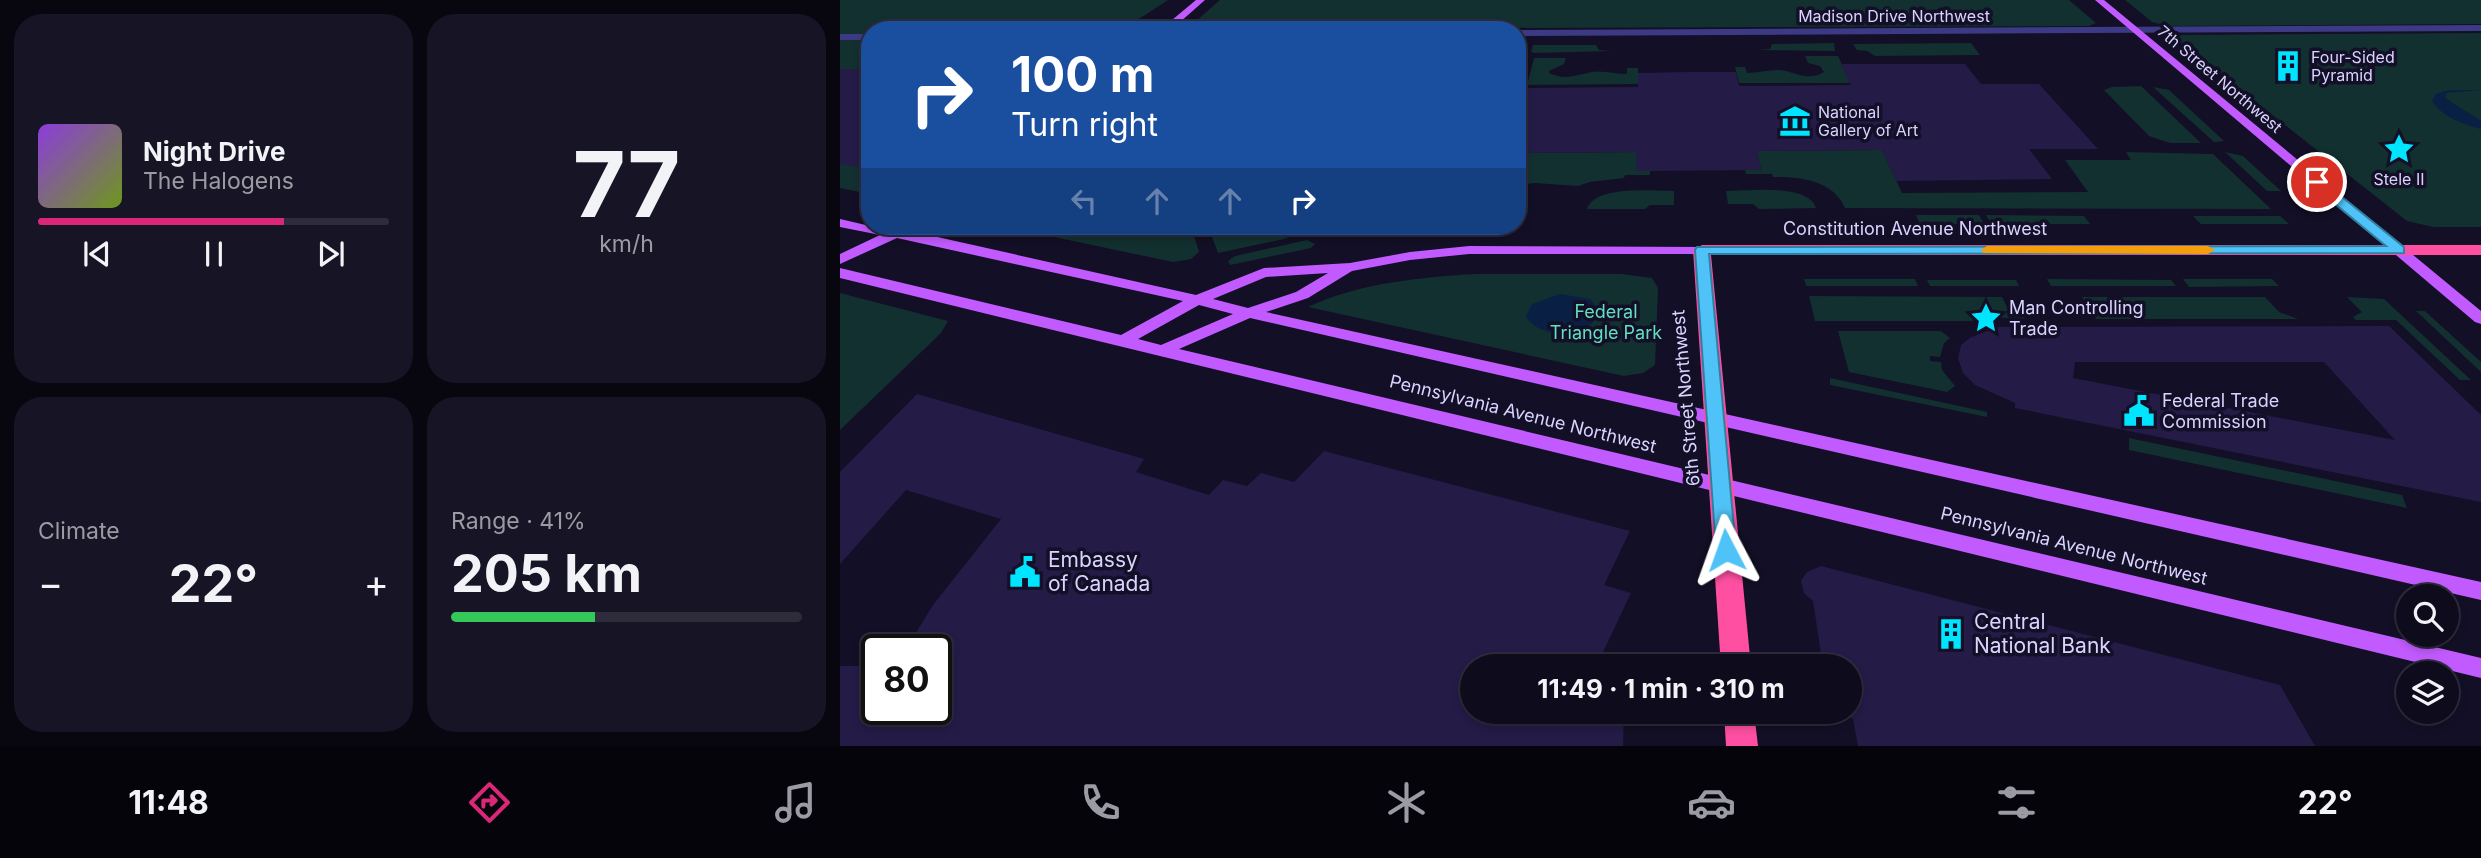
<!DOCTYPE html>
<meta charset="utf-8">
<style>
:root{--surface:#0e0b1c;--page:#171425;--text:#f1f3f6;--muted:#9b9ba3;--line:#2e2b3b;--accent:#db2777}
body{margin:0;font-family:Inter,sans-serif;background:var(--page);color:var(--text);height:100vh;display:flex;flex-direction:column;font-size:26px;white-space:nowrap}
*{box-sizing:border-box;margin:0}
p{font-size:23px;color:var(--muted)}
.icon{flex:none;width:38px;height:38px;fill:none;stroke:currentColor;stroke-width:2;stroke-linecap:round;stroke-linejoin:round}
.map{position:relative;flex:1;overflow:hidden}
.side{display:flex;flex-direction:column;gap:14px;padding:14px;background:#08060f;width:840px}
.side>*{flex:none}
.guide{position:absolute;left:21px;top:21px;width:665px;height:214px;border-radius:28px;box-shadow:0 4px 10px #0003,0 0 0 2px var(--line);background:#1a4fa0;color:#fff;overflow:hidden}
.tools{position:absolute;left:1556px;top:584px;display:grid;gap:14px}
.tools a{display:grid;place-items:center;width:63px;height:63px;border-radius:50%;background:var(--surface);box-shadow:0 4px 10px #0003,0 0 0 2px var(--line);font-size:35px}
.speed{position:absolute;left:21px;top:634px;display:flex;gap:14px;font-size:35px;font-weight:700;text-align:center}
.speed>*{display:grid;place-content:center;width:91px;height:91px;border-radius:50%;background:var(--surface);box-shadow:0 4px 10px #0003,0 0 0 2px var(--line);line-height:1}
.speed .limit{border:4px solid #111;border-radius:10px;background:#fff;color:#111}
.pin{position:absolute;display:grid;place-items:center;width:60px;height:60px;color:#fff;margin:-30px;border:4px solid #fff;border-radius:50%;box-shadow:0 2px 7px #0007}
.me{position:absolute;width:77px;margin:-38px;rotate:356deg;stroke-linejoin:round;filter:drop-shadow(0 0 5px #0008)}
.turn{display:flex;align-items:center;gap:24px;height:147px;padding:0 35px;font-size:32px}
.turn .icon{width:91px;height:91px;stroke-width:2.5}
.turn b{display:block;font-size:49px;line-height:60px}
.lanes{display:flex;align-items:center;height:66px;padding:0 35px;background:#0003;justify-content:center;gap:35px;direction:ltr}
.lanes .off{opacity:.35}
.big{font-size:52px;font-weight:700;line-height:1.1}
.side .widget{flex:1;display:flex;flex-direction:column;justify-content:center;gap:10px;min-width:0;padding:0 24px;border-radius:28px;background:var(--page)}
.side .dial{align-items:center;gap:0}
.dial b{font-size:91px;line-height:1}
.song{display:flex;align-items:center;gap:21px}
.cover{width:84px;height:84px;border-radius:10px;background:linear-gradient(135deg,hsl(270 70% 55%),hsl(80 70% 35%))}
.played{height:7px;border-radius:4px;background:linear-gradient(90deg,var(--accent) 70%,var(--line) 70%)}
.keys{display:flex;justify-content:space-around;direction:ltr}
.heat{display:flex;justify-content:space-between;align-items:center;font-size:38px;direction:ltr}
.charge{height:10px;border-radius:5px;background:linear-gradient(90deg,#34c759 41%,var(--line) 0)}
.side .tiles{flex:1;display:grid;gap:14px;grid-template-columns:repeat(2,1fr)}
.trip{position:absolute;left:620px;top:654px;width:402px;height:70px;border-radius:35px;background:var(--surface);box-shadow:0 4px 10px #0003,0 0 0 2px var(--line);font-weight:700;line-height:70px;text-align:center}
.tabs{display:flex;height:112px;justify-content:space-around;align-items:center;background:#06040b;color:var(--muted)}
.tabs .icon{width:49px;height:49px}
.tabs .selected{color:var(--accent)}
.tabs b{font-size:32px;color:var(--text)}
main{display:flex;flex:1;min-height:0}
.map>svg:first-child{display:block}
.green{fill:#12302f}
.water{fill:#0a1f44}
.building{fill:#241b47;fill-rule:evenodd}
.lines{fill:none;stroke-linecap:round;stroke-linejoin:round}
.minor{fill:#3d3a85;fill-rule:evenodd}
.major{fill:#c25bff;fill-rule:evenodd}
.highway{fill:#ff4fa3;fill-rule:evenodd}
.route{fill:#4fc3f7;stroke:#337fa1;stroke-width:2}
.slow{fill:#f59e0b}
.labels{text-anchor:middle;stroke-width:7;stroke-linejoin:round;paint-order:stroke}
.far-street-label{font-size:16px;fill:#d9d4ff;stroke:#130f26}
.far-poi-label{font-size:16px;fill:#d9d4ff;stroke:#130f26;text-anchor:start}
.street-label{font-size:18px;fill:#d9d4ff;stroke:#130f26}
.poi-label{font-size:18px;fill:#d9d4ff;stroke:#130f26;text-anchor:start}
.park-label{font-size:18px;fill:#5fe0c0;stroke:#130f26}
.near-poi-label{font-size:21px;fill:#d9d4ff;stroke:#130f26;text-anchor:start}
</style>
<main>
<section class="side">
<div class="tiles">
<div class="widget">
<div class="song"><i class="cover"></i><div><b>Night Drive</b><p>The Halogens</p></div></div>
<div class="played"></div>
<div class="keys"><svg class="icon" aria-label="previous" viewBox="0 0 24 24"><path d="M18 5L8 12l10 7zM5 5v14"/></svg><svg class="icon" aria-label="pause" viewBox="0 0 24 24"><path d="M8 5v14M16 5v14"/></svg><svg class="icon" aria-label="next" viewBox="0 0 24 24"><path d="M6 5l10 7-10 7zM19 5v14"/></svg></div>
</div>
<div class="widget dial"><b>77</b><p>km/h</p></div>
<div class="widget"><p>Climate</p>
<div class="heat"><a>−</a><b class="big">22°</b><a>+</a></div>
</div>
<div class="widget"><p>Range · 41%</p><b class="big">205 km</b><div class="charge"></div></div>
</div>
</section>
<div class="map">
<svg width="1641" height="746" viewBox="0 0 1641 746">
<rect width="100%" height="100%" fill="#130f26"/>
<path class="green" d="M 0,0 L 328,0 L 282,30 L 30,30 L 30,194 L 0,188 Z
M 380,0 L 1229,0 L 1256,23 L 1249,26 L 347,29 Z
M 1285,0 L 1641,0 L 1641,24 L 1327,26 L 1312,22 Z
M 1641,33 L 1641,227 L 1593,227 L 1567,221 L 1333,37 L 1341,35 Z
M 994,43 L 995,51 L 917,50 L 930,49 L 932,44 Z
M 1131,43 L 1140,55 L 1035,56 L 1027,51 L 1017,50 L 1013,44 Z
M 693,45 L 756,45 L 759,50 L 772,51 L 694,53 L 691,52 Z
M 965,56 L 998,56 L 1010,83 L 899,83 L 895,67 L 905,67 L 907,73 C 920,73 934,68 946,71 C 960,75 971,80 984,72 L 980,66 L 968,63 Z
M 694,58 L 726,58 L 724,64 L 709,71 L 709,73 C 724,80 734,76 748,73 C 760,69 773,74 787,74 L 787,68 L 798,68 L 798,84 L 687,85 Z
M 1301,86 L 1361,143 L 1330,143 L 1309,136 L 1264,90 L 1272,87 Z
M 1313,87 L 1329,90 L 1384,141 L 1374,142 Z
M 1042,150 L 1062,193 L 1248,192 L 1225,160 L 1291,160 L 1286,152 L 1373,154 L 1431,209 L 1005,208 C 993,180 960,177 933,177 L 932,174 L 906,174 L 905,170 L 921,170 L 917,151 Z
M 796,152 L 796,171 L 810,171 L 810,175 L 785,175 L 784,178 L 750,182 L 738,186 L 695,183 L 677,185 L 677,153 Z
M 1385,152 L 1403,156 L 1441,191 L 1427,191 Z
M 834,191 L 834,205 L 810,205 L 805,209 L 747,209 C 755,185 812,191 834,191 Z
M 886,191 C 908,191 968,183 976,208 L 919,209 L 913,204 L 888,204 Z
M 1076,215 L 1139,215 L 1144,224 L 1080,224 Z
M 1146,215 L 1244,216 L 1250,224 L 1151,224 Z
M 1353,216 L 1440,216 L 1449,224 L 1361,224 Z
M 162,226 L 351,226 L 359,252 L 351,259 L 333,262 Z
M 368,226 L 394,226 L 449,238 L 378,253 Z
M 467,240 L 475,244 L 471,248 L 390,265 L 388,261 L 395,256 Z
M 637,274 L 782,274 L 812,278 L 818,288 L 815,365 L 803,373 L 784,376 L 468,307 C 519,283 581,277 637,274 Z
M 964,279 L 1075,279 L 1078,286 L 966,286 Z
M 1207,279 L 1331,280 L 1336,286 L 1211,286 Z
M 1343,279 L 1432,279 L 1439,286 L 1349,287 Z
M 1087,280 L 1176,280 L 1179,286 L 1090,286 Z
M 0,293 L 108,321 L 101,333 L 0,430 Z
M 969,296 L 1162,297 L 1169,311 L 1183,315 L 1185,319 L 1132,316 L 1133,321 L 975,321 Z
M 1242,297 L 1425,297 L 1439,312 L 1458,319 L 1256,319 Z
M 1507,297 L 1544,299 L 1631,380 L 1620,380 L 1556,320 L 1516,320 L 1513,317 L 1522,312 Z
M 1576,311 L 1585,311 L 1641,362 L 1641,372 Z
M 998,331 L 1101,331 L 1110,338 L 1104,343 L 1100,357 L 1090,356 L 1090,361 L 1101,362 L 1102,370 L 1115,386 L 1107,392 L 1009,372 Z
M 990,378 L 1147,412 L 1147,417 L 990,385 Z
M 1289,438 L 1562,495 L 1567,508 L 1289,450 Z"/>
<path class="water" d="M 1609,90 L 1641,90 L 1607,93 L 1605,98 L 1641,121 L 1641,129 C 1623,124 1602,117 1592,101 L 1596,94 Z
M 720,294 L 750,299 L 759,310 C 754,340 698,340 686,316 L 692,304 Z"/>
<path class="building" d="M 1001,64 L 1125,64 L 1141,84 L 1199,84 L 1258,149 L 1189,149 L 1212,179 L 1056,181 L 1042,150 L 917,151 L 921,170 L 810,171 L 796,171 L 796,152 L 677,153 L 677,88 L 798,87 L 798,73 L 848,72 L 896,72 L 899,86 L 1011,85 Z
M 0,69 L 30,69 L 30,169 L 0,164 Z
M 1549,326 L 1641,415 L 1641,502 L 1175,408 L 1175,403 L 1135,385 L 1123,373 L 1118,358 L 1121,345 L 1131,337 L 1159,327 ZM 1235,362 L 1484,362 L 1555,440 L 1233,378 Z
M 77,394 L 304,459 L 296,472 L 369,495 L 383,480 L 407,486 L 421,473 L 454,482 L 484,451 L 790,531 L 764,585 L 791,593 L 756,667 L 632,667 L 632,712 L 784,712 L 783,746 L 0,746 L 0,666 L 37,666 L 37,709 L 96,709 L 96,649 L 66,649 L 93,605 L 161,519 L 66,490 L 0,564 L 0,472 Z
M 981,566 L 1440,685 L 1475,746 L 1018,746 L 1013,719 L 999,712 L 1010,712 L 1010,667 L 983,667 L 973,601 L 964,593 L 961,581 L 967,572 Z"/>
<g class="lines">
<path class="minor" d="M 1641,25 L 1641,31 L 677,36 L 677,30 Z
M 0,34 L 30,34 L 30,40 L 0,40 Z"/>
<path class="major" d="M 356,0 L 365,0 L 331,30 L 320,30 Z
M 1255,0 L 1264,0 L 1641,311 L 1641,324 L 1635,322 Z
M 0,219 L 30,226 L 57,228 L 356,295 L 424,268 L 510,263 L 570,252 L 629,246 L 867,247 L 869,250 L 862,254 L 629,254 L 570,260 L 512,271 L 468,298 L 426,312 L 1641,582 L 1641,600 L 410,318 L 339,349 L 1641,658 L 1641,678 L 0,278 L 0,268 L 281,335 L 343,301 L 57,238 L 0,264 L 0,254 L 40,235 L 0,227 ZM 488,273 L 456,292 L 408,308 L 373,299 L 426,277 ZM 359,305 L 393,314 L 321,345 L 298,339 Z"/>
<path class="highway" d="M 862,245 L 1641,245 L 1641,255 L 871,255 L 911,667 L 881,667 L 853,250 Z
M 884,712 L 914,712 L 918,746 L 886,746 Z"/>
</g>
<path class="route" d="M 1472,180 L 1481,180 L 1564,247 L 1564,253 L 869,254 L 896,550 L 893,555 L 886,557 L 879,555 L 876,550 L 855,250 L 857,247 L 1546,246 L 1472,185 Z"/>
<path class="slow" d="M 1147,246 L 1368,246 L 1375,250 L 1368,254 L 1143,253 L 1141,250 Z"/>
<defs>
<symbol id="building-bare" viewBox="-9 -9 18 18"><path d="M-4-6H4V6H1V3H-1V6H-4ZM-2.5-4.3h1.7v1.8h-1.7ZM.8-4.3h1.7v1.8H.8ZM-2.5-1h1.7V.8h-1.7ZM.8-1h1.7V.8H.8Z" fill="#00e5ff" stroke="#130f26" stroke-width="2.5" paint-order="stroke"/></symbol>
<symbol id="museum-bare" viewBox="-9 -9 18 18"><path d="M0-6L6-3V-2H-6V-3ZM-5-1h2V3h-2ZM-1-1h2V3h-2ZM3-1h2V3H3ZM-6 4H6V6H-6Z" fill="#00e5ff" stroke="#130f26" stroke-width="2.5" paint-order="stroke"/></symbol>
<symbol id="sight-bare" viewBox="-9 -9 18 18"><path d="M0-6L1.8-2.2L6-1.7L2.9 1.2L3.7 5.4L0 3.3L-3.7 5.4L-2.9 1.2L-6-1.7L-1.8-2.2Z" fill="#00e5ff" stroke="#130f26" stroke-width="2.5" paint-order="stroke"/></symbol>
<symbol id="civic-bare" viewBox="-9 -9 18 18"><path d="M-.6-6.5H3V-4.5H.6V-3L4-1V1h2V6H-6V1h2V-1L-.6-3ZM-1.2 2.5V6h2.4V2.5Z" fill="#00e5ff" stroke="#130f26" stroke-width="2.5" paint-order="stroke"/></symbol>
</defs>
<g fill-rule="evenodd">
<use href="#building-bare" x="1426" y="44" width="44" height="44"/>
<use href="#museum-bare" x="933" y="99" width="44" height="44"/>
<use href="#sight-bare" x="1537" y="127" width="44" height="44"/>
<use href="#sight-bare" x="1124" y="296" width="44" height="44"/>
<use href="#civic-bare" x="1277" y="389" width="44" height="44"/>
<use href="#civic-bare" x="163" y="550" width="44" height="44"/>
<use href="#building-bare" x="1089" y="612" width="44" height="44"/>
</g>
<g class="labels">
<g class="far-street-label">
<text x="1054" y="22">Madison Drive Northwest</text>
<text transform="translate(1380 79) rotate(40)" y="6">7th Street Northwest</text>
</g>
<g class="far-poi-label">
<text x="1471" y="63">Four-Sided<tspan x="1471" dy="18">Pyramid</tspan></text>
<text x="978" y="118">National<tspan x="978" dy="18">Gallery of Art</tspan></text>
<text x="1559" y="185" text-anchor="middle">Stele II</text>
</g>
<g class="street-label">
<text x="1075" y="235">Constitution Avenue Northwest</text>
<text transform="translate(846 398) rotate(-95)" y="6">6th Street Northwest</text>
<text transform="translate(683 414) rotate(14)" y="6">Pennsylvania Avenue Northwest</text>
<text transform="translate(1234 546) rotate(14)" y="6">Pennsylvania Avenue Northwest</text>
</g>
<g class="poi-label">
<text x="1169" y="314">Man Controlling<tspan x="1169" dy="21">Trade</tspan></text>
<text x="1322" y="407">Federal Trade<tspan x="1322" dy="21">Commission</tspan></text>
</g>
<g class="park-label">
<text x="766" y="318">Federal<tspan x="766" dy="21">Triangle Park</tspan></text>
</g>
<g class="near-poi-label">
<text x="208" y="567">Embassy<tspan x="208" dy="24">of Canada</tspan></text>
<text x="1134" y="629">Central<tspan x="1134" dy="24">National Bank</tspan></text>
</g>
</g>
</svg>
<div class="tools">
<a><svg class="icon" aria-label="search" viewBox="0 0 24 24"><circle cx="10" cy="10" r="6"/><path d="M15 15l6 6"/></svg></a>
<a><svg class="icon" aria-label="layers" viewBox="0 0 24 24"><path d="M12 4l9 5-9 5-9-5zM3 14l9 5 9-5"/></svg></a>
</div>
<div class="speed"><div class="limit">80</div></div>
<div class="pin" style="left:1477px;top:182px;background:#d93025"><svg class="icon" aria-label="arrive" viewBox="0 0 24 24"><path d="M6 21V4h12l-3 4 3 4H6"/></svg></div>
<svg class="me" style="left:886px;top:550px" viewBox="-20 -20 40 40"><path d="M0-17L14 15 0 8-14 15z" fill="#4fc3f7" stroke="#fff" stroke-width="4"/></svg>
<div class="trip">11:49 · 1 min · 310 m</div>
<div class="guide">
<div class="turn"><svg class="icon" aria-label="right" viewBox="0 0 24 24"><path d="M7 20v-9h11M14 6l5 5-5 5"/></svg><div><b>100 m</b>Turn right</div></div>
<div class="lanes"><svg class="icon off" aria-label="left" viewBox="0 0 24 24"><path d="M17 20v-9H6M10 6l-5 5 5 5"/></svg><svg class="icon off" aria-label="ahead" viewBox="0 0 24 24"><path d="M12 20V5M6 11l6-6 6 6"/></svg><svg class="icon off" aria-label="ahead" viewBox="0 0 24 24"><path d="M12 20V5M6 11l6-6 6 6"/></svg><svg class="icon" aria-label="right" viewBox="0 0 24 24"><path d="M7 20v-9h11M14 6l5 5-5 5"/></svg></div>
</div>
</div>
</main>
<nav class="tabs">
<b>11:48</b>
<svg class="icon selected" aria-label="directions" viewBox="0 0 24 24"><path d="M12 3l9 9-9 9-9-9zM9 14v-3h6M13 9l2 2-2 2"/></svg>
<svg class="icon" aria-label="music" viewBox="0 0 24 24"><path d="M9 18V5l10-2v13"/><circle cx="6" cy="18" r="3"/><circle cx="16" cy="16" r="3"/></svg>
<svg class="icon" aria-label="phone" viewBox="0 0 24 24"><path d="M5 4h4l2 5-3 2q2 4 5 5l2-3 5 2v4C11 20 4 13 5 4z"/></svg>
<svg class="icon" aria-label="climate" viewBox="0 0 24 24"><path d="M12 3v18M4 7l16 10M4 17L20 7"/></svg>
<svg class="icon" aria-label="car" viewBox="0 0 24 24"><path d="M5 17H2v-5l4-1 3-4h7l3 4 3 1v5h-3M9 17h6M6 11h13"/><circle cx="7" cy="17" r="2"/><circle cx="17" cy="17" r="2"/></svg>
<svg class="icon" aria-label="filters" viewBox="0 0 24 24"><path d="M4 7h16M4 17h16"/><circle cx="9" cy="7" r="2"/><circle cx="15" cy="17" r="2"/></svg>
<b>22°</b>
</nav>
